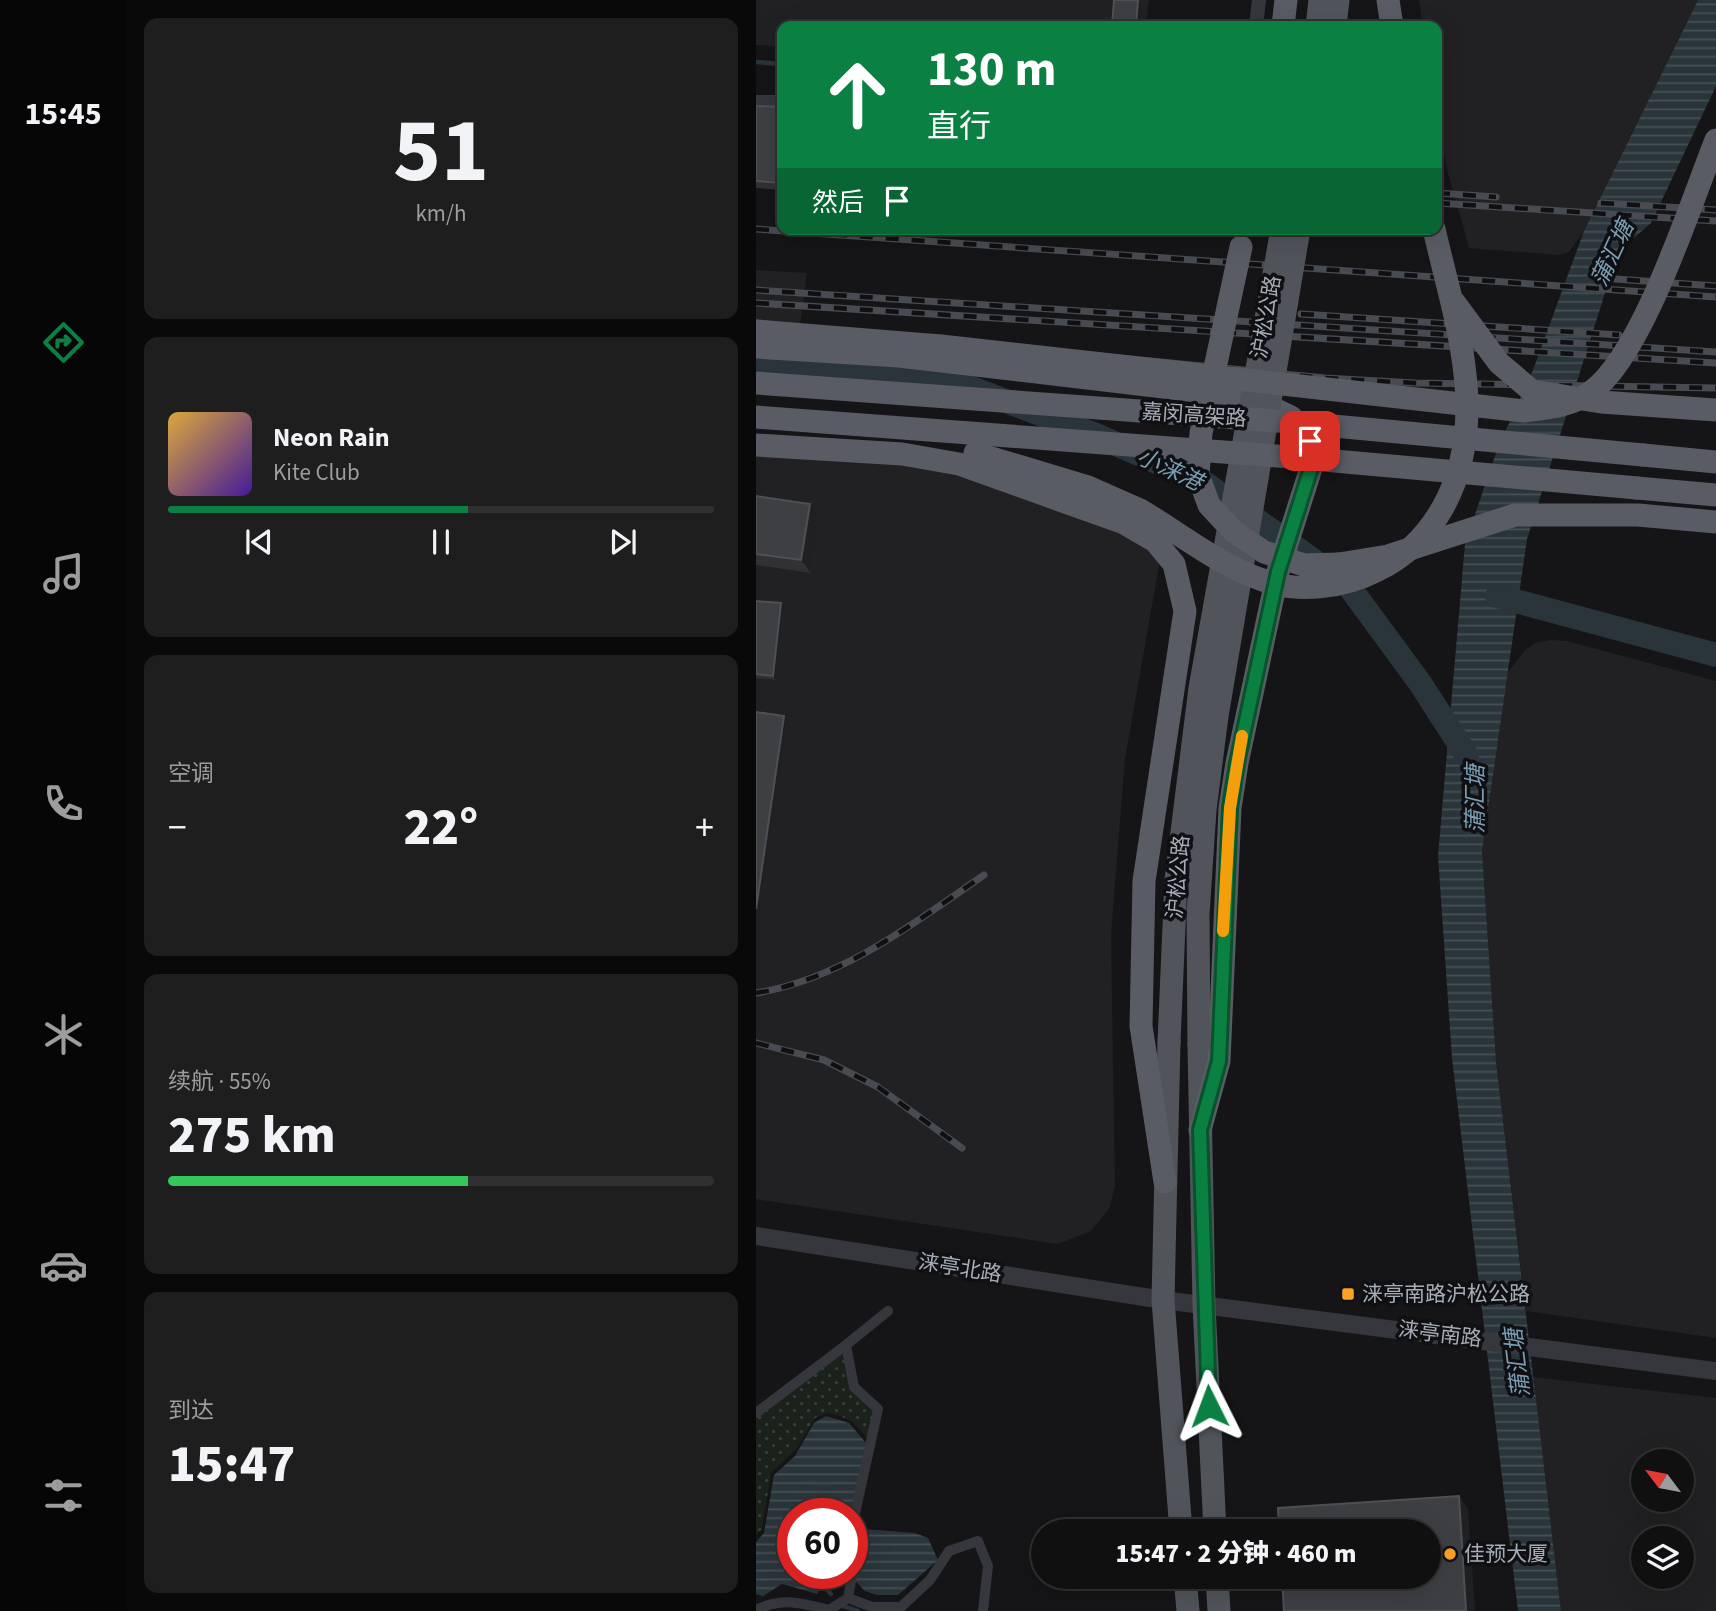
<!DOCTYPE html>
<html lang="zh">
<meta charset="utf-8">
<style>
:root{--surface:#101011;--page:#1e1e1f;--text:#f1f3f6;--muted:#9c9d9f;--line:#303031;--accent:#0b8043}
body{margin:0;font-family:"Source Sans 3","Noto Sans SC",sans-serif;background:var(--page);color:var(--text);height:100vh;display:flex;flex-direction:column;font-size:26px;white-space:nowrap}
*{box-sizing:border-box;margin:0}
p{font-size:23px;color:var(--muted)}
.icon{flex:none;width:38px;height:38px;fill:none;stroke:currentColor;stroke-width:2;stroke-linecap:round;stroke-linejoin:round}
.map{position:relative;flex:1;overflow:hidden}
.side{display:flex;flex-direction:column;gap:18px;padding:18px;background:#090909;width:630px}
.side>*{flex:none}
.guide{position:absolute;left:21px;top:21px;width:665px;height:214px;border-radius:14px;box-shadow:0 7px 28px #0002,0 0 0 2px var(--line);background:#0b8043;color:#fff;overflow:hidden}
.needle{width:46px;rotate:302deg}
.tools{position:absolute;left:875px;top:1449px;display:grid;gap:14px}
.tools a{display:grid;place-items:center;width:63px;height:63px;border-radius:50%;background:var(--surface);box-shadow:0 7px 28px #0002,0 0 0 2px var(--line);font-size:35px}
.speed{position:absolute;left:21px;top:1498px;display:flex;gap:14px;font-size:35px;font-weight:700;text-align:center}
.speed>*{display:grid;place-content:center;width:91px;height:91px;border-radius:50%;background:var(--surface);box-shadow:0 7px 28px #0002,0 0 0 2px var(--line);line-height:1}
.speed .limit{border:10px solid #d22;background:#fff;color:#111}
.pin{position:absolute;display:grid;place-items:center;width:60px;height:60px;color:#fff;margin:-30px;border-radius:14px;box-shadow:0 4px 10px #0006}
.me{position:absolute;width:77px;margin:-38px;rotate:357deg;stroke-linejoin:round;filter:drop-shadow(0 0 5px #0008)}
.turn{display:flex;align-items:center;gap:24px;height:147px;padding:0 35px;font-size:32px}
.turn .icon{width:91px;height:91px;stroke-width:2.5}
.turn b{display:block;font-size:49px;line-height:60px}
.then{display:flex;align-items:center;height:66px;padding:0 35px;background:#0003;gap:14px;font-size:26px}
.big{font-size:52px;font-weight:800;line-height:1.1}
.side .tile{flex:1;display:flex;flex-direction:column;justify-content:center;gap:10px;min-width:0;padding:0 24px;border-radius:14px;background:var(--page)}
.side .dial{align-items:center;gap:0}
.dial b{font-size:91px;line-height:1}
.song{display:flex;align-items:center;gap:21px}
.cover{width:84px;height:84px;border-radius:10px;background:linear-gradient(135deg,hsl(40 70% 55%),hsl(260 70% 35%))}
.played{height:7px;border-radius:4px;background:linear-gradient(90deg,var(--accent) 55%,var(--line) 55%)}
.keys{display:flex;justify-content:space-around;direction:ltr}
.heat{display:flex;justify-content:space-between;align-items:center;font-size:38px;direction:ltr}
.charge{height:10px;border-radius:5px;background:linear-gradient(90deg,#34c759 55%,var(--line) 0)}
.trip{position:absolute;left:275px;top:1519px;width:410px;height:70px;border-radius:35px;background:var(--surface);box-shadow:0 7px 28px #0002,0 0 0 2px var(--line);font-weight:800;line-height:70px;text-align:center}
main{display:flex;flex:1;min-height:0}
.tabs{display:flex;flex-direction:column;width:126px;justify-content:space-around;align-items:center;background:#060607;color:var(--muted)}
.tabs .icon{width:49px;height:49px}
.tabs .current{color:var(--accent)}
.tabs b{font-size:32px;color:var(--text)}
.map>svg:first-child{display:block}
.built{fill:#212124;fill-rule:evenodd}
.park{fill:url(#park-dots)}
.water{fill:url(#water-rules)}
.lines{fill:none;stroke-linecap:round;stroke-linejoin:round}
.stream{stroke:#2a353b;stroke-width:4.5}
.canal{stroke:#2a353b;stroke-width:14}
.river{stroke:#2a353b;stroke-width:24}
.pedestrian{stroke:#35373c;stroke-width:10}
.minor{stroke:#35373c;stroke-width:14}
.tertiary{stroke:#35373c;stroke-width:18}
.primary{stroke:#51545b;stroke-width:23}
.trunk{stroke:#595c64;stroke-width:23}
.rail-casing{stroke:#484b51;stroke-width:7}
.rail{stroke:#101012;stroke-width:4.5;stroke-dasharray:13;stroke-linecap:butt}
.primary-bridge{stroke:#51545b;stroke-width:23}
.trunk-bridge{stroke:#595c64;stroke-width:23}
.wall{fill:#313135}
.shaded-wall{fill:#202023}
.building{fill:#3d3f43;stroke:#4e5055;stroke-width:2}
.route-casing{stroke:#07532c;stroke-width:18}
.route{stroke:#0b8043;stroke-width:12}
.slow{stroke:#f59e0b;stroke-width:12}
.poi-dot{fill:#fea225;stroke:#101012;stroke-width:2.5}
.labels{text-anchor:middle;stroke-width:7;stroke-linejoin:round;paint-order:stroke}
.street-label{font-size:21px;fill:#a6adb8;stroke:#101012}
.poi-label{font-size:21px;fill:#a6adb8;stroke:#101012;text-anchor:start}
.water-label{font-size:23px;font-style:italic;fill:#7a9fb5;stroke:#101012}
</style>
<main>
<nav class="tabs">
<b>15:45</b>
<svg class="icon current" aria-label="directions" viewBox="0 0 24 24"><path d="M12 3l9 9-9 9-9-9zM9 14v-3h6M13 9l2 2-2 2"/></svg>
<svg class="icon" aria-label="music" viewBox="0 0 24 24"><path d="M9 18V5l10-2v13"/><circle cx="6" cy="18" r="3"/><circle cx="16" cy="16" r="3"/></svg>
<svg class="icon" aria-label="phone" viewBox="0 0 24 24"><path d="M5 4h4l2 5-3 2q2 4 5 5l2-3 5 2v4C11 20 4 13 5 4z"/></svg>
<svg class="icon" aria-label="climate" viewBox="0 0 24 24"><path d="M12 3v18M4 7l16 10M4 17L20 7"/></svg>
<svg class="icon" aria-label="car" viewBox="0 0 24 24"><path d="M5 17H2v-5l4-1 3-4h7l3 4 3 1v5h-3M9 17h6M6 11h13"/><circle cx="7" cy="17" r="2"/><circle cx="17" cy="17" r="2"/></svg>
<svg class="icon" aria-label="filters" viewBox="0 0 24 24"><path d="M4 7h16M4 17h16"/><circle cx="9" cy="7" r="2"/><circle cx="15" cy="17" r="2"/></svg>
</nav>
<section class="side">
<div class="tile dial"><b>51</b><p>km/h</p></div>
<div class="tile">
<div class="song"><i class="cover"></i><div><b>Neon Rain</b><p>Kite Club</p></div></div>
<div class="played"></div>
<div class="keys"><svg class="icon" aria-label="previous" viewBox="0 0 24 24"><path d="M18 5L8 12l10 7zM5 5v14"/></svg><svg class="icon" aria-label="pause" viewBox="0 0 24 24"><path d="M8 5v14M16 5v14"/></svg><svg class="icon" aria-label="next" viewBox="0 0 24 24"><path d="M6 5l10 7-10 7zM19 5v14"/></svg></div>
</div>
<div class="tile"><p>空调</p>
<div class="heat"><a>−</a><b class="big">22°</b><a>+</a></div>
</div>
<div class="tile"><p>续航 · 55%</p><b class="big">275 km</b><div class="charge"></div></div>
<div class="tile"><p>到达</p><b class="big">15:47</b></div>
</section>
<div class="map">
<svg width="960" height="1611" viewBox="0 0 960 1611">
<defs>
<pattern id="park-dots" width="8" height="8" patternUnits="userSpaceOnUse" patternTransform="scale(1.75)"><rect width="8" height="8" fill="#1a221b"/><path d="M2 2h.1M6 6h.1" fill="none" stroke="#383f3a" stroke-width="1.8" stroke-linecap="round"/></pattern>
<pattern id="water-rules" width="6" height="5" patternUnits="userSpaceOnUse" patternTransform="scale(1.75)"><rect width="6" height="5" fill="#2a353b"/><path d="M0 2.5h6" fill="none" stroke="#465055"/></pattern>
</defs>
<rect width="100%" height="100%" fill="#151517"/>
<path class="built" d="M 0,0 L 393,0 L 390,26 L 26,26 L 26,47 L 0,45 Z
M 663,0 L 942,0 L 828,231 L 813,252 L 804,255 L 713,248 L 690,166 L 681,108 L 681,26 L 667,26 Z
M 0,270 L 51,273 L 43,333 L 0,330 Z
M 0,449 L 203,471 L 408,537 L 369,759 L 355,934 L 359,1186 L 354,1207 L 335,1231 L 302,1244 L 0,1199 Z
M 796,640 L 811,641 L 960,681 L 960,1338 L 770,1311 L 740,1061 L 726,851 L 751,674 L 769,650 L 781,642 Z
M 777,1377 L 960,1398 L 960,1611 L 805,1611 ZM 887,1461 L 926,1461 L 926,1500 L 887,1500 ZM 887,1538 L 926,1538 L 926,1577 L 887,1577 Z"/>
<path class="park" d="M 84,1354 L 90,1359 L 92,1377 L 118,1410 L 111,1438 L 96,1421 L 81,1415 L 71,1413 L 59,1418 L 41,1448 L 15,1473 L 6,1529 L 0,1535 L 0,1419 Z"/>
<path class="water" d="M 942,0 L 960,0 L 960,86 L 895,223 L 862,252 L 771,539 L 726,851 L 740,1061 L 805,1611 L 762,1611 L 696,1058 L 682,856 L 709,544 L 741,450 L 777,370 L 828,231 Z
M 70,1416 L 93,1423 L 111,1444 L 96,1514 L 37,1514 L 37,1573 L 75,1573 L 61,1594 L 26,1584 L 7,1596 L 0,1594 L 0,1542 L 8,1533 L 18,1475 L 39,1456 L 58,1423 Z
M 107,1529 L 159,1533 L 172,1538 L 182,1560 L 142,1595 L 121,1595 L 109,1591 L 99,1581 Z"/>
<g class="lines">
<path class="stream" d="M 0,62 L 26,64
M 66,1584 L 75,1594
M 87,1606 L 102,1611"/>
<path class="canal" d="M 202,383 L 203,372"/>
<path class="river" d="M 0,367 L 202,383 L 340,435 L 450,484 L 592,585 L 664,683 L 711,756
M 741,596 L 960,655"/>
<path class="pedestrian" d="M 90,1345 L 132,1311
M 0,1413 L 90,1345 L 98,1387 L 122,1409 L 96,1527
M 92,1598 L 101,1549 L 96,1545
M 0,1610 C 26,1597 47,1603 73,1610 L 92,1598 L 116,1607 L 145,1607 L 174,1580 L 193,1551 L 222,1541 L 232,1566 L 227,1611"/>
<path class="minor" d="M 500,26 L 503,0
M 0,102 L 26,102"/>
<path class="tertiary" d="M 0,1236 L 407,1300 L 960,1371"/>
<path class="primary" d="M 561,26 L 564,0
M 579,26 L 582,0
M 413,1042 L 407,1300 L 425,1531
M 443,1045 L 448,1305 L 459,1531
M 429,1577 L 432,1611
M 461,1577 L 463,1611"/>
<path class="trunk" d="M 632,0 L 636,26
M 527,26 L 530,0
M 0,347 L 143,356 L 467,394 L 505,403 L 535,417 L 554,441 L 556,465 L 522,572 L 481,763 L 474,808 L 463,1061 L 444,1130
M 0,445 L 146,454 L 203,464 L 368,523 L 399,541 L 418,564 L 429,611 L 388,881 L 385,1026 L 409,1182
M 219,453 L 332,487 L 384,510
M 887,455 L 960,462
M 881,488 L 960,495
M 583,564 L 632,556 L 759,515 L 882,515 L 960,522"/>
<defs>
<path id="rail" d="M 681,193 L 740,197
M 681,203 L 960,221
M 845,203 L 960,210
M 0,229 L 960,297
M 845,278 L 960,286
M 0,290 L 960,352
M 0,303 L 960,363
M 545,314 L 863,335
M 0,323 L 569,378 L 659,383 L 960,388
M 0,993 C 86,979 158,923 228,875
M 0,1043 L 68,1060 L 122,1087 L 206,1148"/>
</defs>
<use href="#rail" class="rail-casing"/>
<use href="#rail" class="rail"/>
<path class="primary-bridge" d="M 413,1042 L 420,880 L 444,688 L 526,229
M 443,1045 L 442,914 L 449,810 L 461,716 L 543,229"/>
<path class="trunk-bridge" d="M 485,247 L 445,433 L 442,475 L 453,505 L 477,531 L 508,552 L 548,565 L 583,564
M 698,302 L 743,363 L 776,391 L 845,402 L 960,410
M 0,331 L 185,346 L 768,411 C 790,408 816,406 835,392 C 887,355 935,202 960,140
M 0,383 L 535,422 L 887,455
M 0,417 L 534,457 L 881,488
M 384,510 C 422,532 461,564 504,579 C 542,594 587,588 622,570 C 649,557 671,535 686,509 C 736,421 699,321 678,229"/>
</g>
<path class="wall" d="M 0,106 L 26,107 L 26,190 L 0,188 Z
M 0,496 L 63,517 L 55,573 L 0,565 Z
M 0,601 L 25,603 L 28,607 L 20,680 L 0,678 Z"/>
<path class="shaded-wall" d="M 382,0 L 387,0 L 385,26 L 380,26 Z
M 54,504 L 63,517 L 55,573 L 45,560 Z
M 25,603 L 28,607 L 20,680 L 17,676 Z
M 28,716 L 31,720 L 0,932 L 0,909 Z
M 703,1496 L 712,1509 L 719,1611 L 710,1611 Z"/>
<path class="building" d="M 358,0 L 382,0 L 380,26 L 356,26 Z
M 0,106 L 26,107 L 26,183 L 0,181 Z
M 0,496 L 54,504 L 45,560 L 0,554 Z
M 0,601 L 25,603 L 17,676 L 0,674 Z
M 0,712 L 28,716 L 0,909 Z
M 703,1496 L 710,1611 L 528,1611 L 526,1577 L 672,1577 L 672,1531 L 523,1531 L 522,1508 Z"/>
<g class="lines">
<defs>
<path id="route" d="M 453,1406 L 444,1130 L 463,1061 L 474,808 L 481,763 L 522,572 L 556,465 L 554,441"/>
</defs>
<use href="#route" class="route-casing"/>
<use href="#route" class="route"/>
<path class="slow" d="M 467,931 L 474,808 L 486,736"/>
</g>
<g class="poi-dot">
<rect x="585" y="1287" width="14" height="14" rx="3.5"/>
<circle cx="694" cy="1554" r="7"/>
</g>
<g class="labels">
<g class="street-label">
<text transform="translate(510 317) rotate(-80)" y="7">沪松公路</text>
<text transform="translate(438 415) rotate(4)" y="7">嘉闵高架路</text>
<text transform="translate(422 877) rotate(-85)" y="7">沪松公路</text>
<text transform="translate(204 1268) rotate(9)" y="7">涞亭北路</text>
<text transform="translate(684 1334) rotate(7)" y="7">涞亭南路</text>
</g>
<g class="poi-label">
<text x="606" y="1301">涞亭南路沪松公路</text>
<text x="708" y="1561">佳预大厦</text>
</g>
<g class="water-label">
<text transform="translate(856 253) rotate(-65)" y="8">蒲汇塘</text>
<text transform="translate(414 469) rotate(25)" y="8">小涞港</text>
<text transform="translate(719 799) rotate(-90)" y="8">蒲汇塘</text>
<text transform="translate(761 1363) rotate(-97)" y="8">蒲汇塘</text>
</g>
</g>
</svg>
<div class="tools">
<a><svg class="needle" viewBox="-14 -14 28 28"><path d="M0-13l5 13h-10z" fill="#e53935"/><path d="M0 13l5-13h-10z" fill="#9c9d9f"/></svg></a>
<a><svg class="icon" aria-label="layers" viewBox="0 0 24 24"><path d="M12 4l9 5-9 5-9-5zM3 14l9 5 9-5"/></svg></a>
</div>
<div class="speed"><div class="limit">60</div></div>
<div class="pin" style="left:554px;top:441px;background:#d93025"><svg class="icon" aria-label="arrive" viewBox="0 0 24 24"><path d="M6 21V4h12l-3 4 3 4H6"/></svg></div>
<svg class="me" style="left:453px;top:1406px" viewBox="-20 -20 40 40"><path d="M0-17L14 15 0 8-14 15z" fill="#0b8043" stroke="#fff" stroke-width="4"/></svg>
<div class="trip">15:47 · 2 分钟 · 460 m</div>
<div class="guide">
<div class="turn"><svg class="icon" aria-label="ahead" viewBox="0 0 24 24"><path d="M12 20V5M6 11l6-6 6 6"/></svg><div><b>130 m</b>直行</div></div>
<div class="then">然后<svg class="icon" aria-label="arrive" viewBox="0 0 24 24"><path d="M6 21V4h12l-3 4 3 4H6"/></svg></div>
</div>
</div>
</main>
